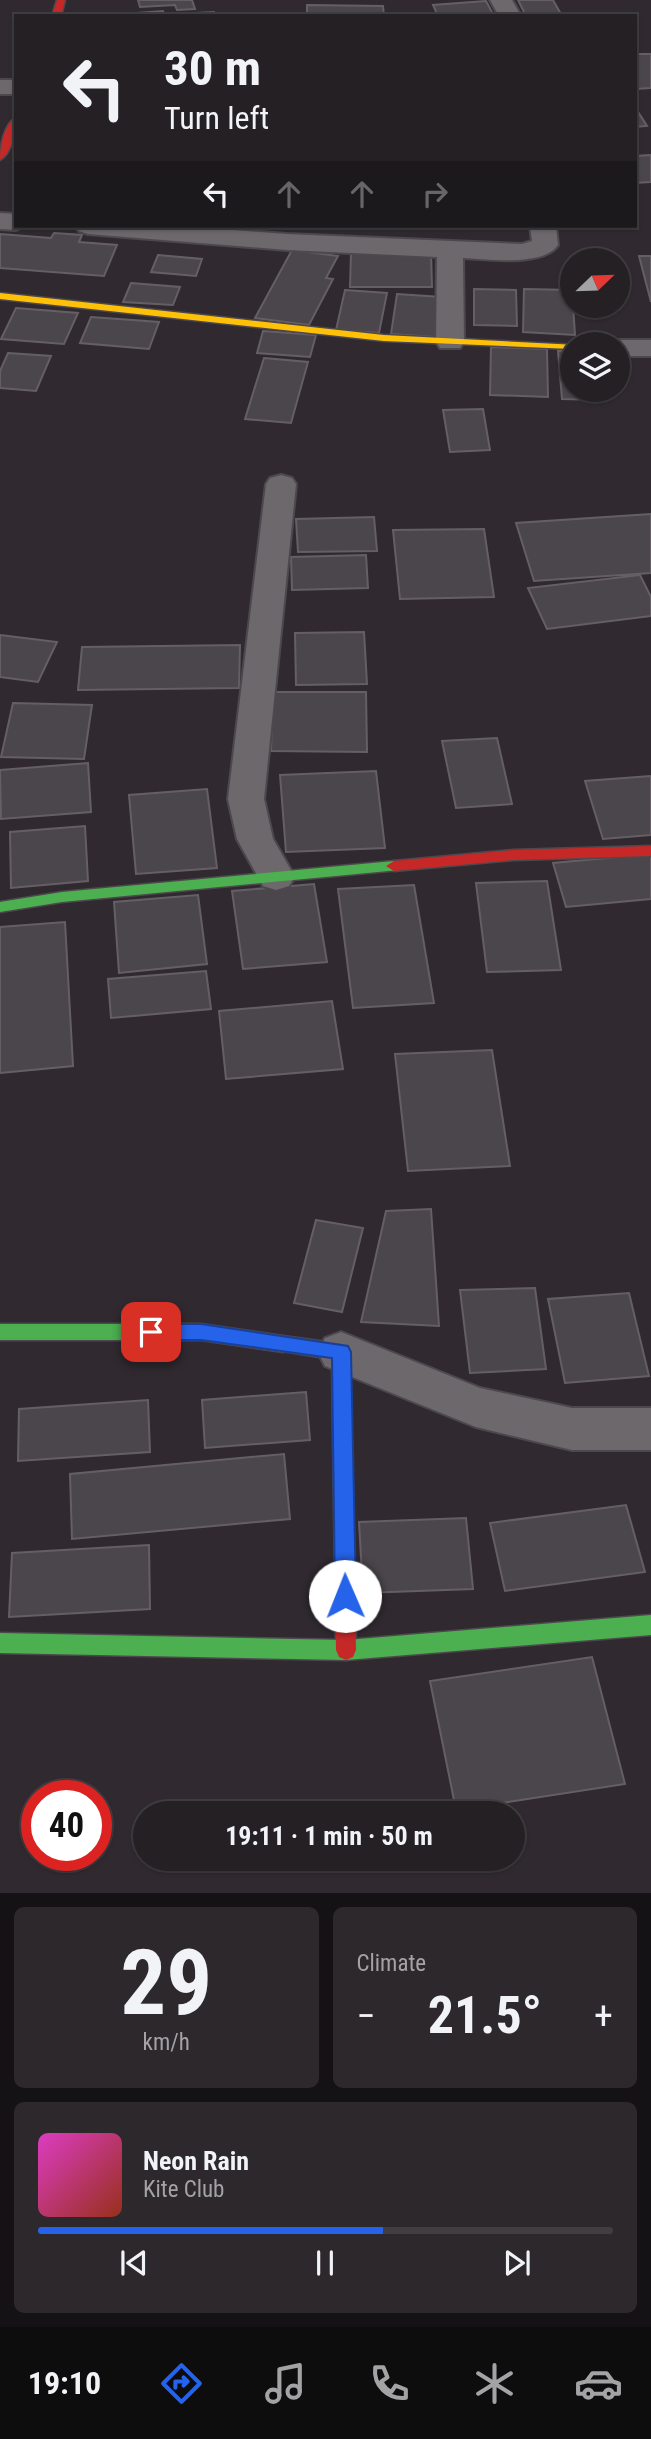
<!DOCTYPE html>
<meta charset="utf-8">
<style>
:root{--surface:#242024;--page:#2c282c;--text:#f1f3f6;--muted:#a3a3a6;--line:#413e41;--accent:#2563eb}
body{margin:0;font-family:"Roboto Condensed",sans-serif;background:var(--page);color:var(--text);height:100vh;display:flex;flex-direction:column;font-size:26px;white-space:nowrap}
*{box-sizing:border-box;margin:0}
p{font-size:23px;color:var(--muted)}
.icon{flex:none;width:38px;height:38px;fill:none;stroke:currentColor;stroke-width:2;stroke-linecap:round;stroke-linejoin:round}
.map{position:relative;height:1893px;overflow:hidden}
.drawer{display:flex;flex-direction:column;gap:14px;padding:14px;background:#141214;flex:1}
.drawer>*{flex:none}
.hud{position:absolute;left:14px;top:14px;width:623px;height:214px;border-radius:0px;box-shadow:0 2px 5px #0004,0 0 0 2px var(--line);background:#242024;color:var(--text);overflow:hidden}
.needle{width:46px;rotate:67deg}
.fabs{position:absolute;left:560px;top:248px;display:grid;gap:14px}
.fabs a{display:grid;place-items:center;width:70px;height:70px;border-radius:50%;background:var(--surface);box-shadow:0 2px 5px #0004,0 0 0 2px var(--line);font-size:35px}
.speed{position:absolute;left:21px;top:1780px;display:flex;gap:14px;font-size:35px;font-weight:700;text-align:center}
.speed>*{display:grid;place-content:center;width:91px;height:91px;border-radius:50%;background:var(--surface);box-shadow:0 2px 5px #0004,0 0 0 2px var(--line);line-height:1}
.speed .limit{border:10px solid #d22;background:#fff;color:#111}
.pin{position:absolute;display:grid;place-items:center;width:60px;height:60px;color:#fff;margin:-30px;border-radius:14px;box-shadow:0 4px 10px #0006}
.me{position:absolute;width:77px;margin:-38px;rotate:359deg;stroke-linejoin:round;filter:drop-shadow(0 0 5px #0008)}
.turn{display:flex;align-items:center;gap:24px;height:147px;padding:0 35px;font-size:32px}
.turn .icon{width:91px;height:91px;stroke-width:2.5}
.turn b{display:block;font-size:49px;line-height:60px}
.lanes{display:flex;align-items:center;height:66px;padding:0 35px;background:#0003;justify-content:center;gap:35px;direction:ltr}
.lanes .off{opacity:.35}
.big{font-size:52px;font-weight:700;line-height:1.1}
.drawer .tile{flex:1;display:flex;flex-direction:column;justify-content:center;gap:10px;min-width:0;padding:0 24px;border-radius:10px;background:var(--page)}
.drawer .dial{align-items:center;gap:0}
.dial b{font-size:91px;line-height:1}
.song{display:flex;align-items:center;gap:21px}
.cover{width:84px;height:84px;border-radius:10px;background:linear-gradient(135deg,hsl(310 70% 55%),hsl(10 70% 35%))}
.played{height:7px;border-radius:4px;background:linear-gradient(90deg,var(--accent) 60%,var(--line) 60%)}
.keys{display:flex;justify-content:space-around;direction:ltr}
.heat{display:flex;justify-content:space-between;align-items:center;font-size:38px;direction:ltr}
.drawer .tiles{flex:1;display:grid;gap:14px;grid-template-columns:1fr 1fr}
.tile:last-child{grid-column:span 2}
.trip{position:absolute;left:133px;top:1801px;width:392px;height:70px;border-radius:35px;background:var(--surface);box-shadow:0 2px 5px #0004,0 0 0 2px var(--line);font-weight:700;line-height:70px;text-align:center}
.dock{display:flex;height:112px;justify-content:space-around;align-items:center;background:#0e0d0e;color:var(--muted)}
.dock .icon{width:49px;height:49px}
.dock .active{color:var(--accent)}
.dock b{font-size:32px;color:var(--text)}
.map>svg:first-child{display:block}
.building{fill:#4b464b;stroke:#655f65;stroke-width:2}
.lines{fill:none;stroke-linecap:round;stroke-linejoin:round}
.street-casing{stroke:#4d484d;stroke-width:4}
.fast-casing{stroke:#4d484d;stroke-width:3}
.slow-casing{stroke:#4d484d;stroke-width:3}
.jam-casing{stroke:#4d484d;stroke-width:3}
.street{fill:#6c686c;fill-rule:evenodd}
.fast{fill:#4caf50;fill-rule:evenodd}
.slow{fill:#ffc107;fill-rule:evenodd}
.jam{fill:#c62828;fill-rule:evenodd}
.route{fill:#2563eb;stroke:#184099;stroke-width:2}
</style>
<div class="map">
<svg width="651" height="1893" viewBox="0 0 651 1893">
<rect width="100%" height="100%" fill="#302a30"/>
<path class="building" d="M 138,0 L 192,0 L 195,9 L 177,10 L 175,5 L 140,7 Z
M 518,0 L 553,0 L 561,14 L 526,16 Z
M 486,1 L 494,16 L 438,16 L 433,5 Z
M 307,5 L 383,6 L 384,16 L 307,16 Z
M 163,11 L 165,16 L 95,16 Z
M 214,12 L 215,16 L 174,14 Z
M 635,54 L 651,54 L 651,88 L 635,89 Z
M 635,107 L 647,126 L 635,127 Z
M 651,155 L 651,182 L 635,183 L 635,156 Z
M 54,233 L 82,235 L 79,242 L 117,245 L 104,276 L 0,268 L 0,234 L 51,238 Z
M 292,250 L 338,256 L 326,278 L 333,279 L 309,325 L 255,318 Z
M 351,253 L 431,253 L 432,287 L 350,287 Z
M 158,255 L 202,259 L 196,276 L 151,272 Z
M 639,256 L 651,256 L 651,302 Z
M 131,283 L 180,287 L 173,305 L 123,302 Z
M 474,289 L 516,290 L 517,326 L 474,325 Z
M 524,289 L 572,290 L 575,335 L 523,332 Z
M 345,290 L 387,293 L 379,333 L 336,330 Z
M 397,294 L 441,297 L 435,337 L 391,334 Z
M 16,308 L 78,313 L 64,344 L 1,339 Z
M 91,317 L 159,322 L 149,349 L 80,343 Z
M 263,331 L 316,335 L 310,357 L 257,353 Z
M 491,347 L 547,349 L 548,397 L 490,395 Z
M 558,351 L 572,351 L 572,390 L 596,390 L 598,400 L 562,399 Z
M 8,353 L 51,356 L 36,391 L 0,388 L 0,371 Z
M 264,358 L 308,362 L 291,423 L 245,419 Z
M 483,409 L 490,450 L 450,452 L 443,410 Z
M 651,514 L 651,573 L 534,581 L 516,523 Z
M 374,517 L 377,551 L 298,552 L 296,519 Z
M 484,529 L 494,597 L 400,599 L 393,530 Z
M 366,555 L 368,588 L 292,590 L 291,557 Z
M 640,575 L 651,597 L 651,616 L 547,629 L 528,588 Z
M 364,632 L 367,684 L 296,685 L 295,633 Z
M 0,635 L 57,642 L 38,682 L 0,677 Z
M 240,645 L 239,688 L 78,690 L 82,647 Z
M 273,692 L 366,692 L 367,752 L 271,751 Z
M 13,703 L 92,705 L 84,759 L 1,757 Z
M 497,738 L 512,804 L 456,808 L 442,741 Z
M 88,763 L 91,812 L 1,819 L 0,770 Z
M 376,771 L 385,848 L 286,852 L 280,775 Z
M 651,776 L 651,835 L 603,839 L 585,781 Z
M 207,789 L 217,868 L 136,874 L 129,795 Z
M 85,826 L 88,881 L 11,888 L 10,832 Z
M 651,854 L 651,899 L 566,907 L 553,863 Z
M 547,881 L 561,970 L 487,972 L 476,883 Z
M 314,884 L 327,962 L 243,969 L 232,891 Z
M 414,885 L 434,1003 L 353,1008 L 338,889 Z
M 198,895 L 207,964 L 119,973 L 114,902 Z
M 65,922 L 73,1066 L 0,1073 L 0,927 Z
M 206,971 L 211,1009 L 111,1018 L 108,979 Z
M 332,1001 L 343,1069 L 226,1079 L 219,1011 Z
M 492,1050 L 510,1166 L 408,1171 L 395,1054 Z
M 431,1209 L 439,1326 L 361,1322 L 386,1211 Z
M 316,1220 L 363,1228 L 342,1312 L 294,1303 Z
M 535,1288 L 546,1369 L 470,1373 L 460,1290 Z
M 629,1293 L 649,1376 L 565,1383 L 548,1299 Z
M 306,1392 L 310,1440 L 205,1448 L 202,1400 Z
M 148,1400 L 150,1452 L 18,1461 L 19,1409 Z
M 284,1454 L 290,1519 L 72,1539 L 70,1474 Z
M 626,1505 L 645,1572 L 505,1591 L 490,1523 Z
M 466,1518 L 473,1589 L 363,1593 L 359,1522 Z
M 149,1545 L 150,1609 L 9,1617 L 12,1553 Z
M 592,1657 L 625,1784 L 456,1810 L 430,1681 Z"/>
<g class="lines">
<defs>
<path id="street" d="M 490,0 L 512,0 L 521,16 L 499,16 Z
M 0,80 L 16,80 L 16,94 L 0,94 Z
M 0,213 L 16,214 L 16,226 L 26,226 L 16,230 L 0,229 Z
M 75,226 L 181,226 L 287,234 L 522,244 L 532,241 L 530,226 L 556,226 L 558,245 C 543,267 487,259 463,258 L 464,342 L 460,348 L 440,348 L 436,342 L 437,257 L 287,250 L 88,234 L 79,231 Z
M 618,340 L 651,340 L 651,356 L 618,356 L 618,345 L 606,345 Z
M 281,475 L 292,478 L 296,484 L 264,799 L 273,839 L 295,877 L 289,886 L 276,890 L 263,886 L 237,839 L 228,799 L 266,484 L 270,478 Z
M 341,1332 L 480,1388 L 572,1408 L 651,1408 L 651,1450 L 572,1450 L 476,1427 L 325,1366 L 318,1352 L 325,1338 Z"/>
<path id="fast" d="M 394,861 L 399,862 L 402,866 L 399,870 L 62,902 L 0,912 L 0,902 L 62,892 Z
M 0,1324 L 201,1324 L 283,1336 L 290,1338 L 292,1344 L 290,1350 L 283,1352 L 201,1340 L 0,1340 Z
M 651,1615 L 651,1635 L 346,1660 L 0,1653 L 0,1633 L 346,1640 Z"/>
<path id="slow" d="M 0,293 L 384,335 L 577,345 L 572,345 L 572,349 L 384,341 L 0,299 Z"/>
<path id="jam" d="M 57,0 L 65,0 L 61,16 L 52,16 Z
M 16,117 C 16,131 12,153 0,160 C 0,146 4,125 16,117 Z
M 651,846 L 651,856 L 513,860 L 394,871 L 386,866 L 394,861 L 513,850 Z
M 283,1336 L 341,1344 L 348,1346 L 350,1352 L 356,1650 L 353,1657 L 346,1660 L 339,1657 L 336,1650 L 332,1359 L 276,1350 L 274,1344 L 276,1338 Z"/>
</defs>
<use href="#street" class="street-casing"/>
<use href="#fast" class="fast-casing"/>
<use href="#slow" class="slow-casing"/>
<use href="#jam" class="jam-casing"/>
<use href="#street" class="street"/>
<use href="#fast" class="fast"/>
<use href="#slow" class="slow"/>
<use href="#jam" class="jam"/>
</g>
<path class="route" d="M 151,1324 L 201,1324 L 348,1346 L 351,1352 L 356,1596 L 353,1602 L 345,1605 L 338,1602 L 335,1596 L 332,1358 L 201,1340 L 151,1340 L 144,1338 L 141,1332 L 144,1326 Z"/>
</svg>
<div class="fabs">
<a><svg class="needle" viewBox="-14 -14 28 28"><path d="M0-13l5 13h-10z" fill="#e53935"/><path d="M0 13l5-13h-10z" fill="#a3a3a6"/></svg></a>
<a><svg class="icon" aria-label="layers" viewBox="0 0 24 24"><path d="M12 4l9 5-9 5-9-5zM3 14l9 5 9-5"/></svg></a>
</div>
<div class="speed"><div class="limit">40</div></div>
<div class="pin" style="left:151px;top:1332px;background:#d93025"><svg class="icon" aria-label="arrive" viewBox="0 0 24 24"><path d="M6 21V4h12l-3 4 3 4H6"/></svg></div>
<svg class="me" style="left:345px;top:1596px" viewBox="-20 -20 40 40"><circle r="19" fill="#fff"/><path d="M0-13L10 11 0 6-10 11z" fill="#2563eb"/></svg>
<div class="trip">19:11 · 1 min · 50 m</div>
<div class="hud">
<div class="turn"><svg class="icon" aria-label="left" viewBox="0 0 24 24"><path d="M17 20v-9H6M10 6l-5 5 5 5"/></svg><div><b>30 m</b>Turn left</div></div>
<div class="lanes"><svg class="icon" aria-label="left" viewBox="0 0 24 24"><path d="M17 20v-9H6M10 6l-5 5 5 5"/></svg><svg class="icon off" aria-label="ahead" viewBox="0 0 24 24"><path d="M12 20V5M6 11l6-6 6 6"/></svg><svg class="icon off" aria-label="ahead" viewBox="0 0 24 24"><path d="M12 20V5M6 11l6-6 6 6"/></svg><svg class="icon off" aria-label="right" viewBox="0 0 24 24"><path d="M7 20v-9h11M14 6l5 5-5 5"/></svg></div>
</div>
</div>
<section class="drawer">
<div class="tiles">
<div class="tile dial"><b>29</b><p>km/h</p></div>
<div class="tile"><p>Climate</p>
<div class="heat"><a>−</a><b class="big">21.5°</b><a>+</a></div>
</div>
<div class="tile">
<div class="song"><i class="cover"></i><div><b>Neon Rain</b><p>Kite Club</p></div></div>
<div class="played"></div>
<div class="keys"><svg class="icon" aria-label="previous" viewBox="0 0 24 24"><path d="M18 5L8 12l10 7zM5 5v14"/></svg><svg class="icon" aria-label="pause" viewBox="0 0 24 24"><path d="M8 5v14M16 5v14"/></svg><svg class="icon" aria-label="next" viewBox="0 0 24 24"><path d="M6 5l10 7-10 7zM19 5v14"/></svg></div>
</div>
</div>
</section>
<nav class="dock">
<b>19:10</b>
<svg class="icon active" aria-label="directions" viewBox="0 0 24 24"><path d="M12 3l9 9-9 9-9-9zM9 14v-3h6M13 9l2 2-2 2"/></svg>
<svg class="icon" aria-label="music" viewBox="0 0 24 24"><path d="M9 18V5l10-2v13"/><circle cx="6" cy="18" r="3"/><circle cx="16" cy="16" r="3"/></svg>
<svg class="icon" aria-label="phone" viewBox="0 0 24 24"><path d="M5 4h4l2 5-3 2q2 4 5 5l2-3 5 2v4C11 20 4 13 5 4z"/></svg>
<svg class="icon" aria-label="climate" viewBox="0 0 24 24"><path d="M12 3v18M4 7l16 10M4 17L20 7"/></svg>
<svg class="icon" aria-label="car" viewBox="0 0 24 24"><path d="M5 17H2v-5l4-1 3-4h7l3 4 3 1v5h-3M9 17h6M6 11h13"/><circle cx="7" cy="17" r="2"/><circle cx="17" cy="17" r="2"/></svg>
</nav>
